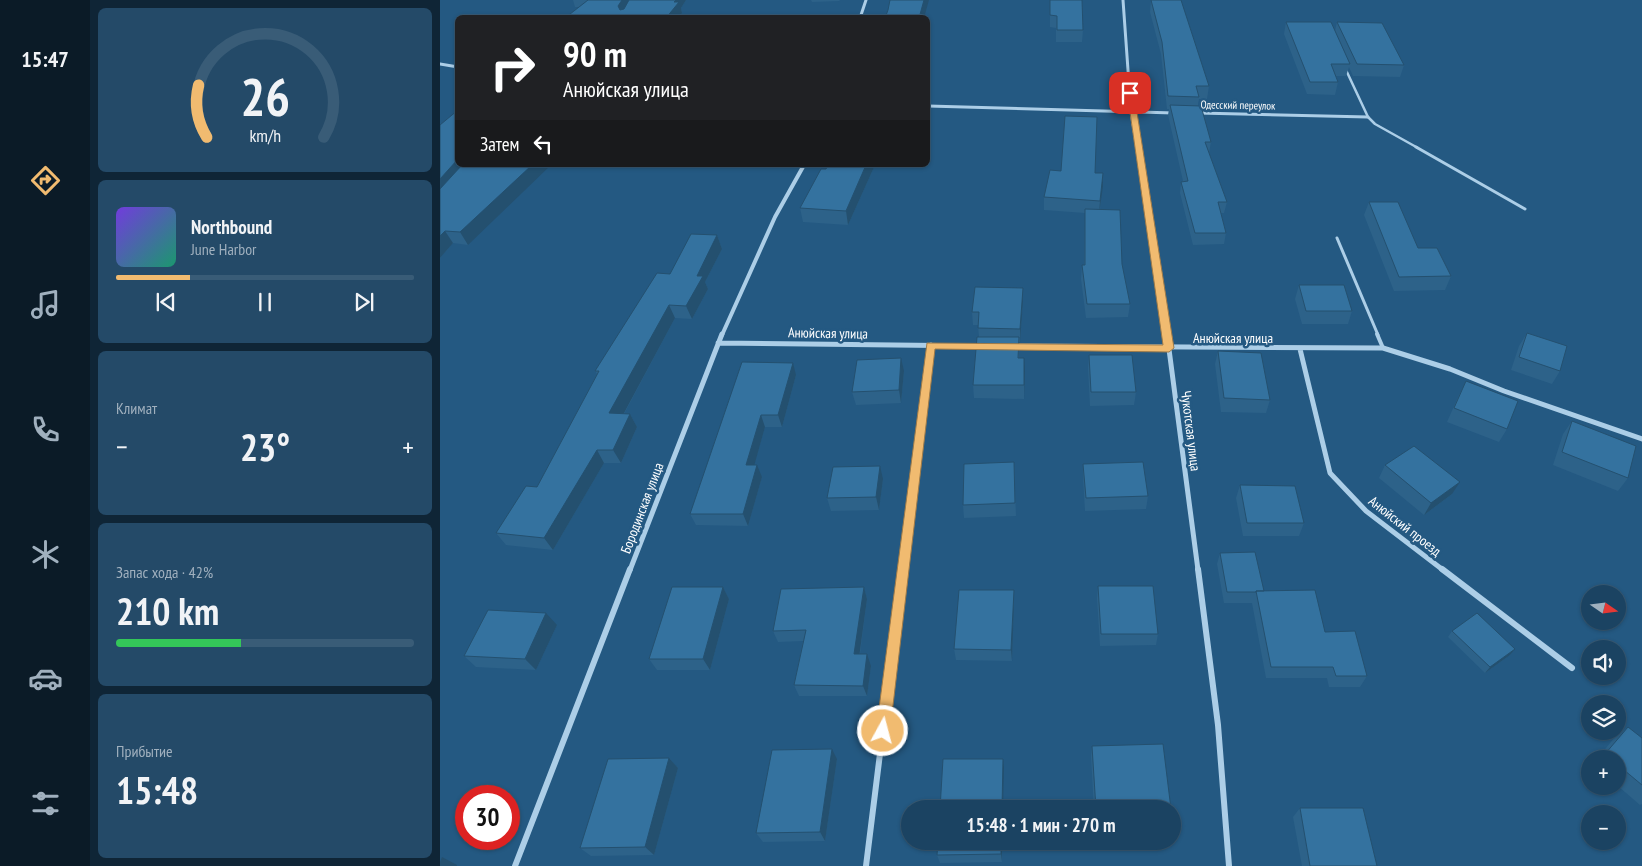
<!DOCTYPE html>
<html lang="ru">
<meta charset="utf-8">
<style>
:root{--surface:#1b4362;--page:#244a68;--text:#f1f3f6;--muted:#a0b0be;--line:#395c77;--accent:#f1bb70}
body{margin:0;font-family:"PT Sans Narrow",sans-serif;background:var(--page);color:var(--text);height:100vh;display:flex;flex-direction:column;font-size:19px;white-space:nowrap}
*{box-sizing:border-box;margin:0}
p{font-size:16px;color:var(--muted)}
.icon{flex:none;width:28px;height:28px;fill:none;stroke:currentColor;stroke-width:2;stroke-linecap:round;stroke-linejoin:round}
.map{position:relative;flex:1;overflow:hidden}
.sheet{display:flex;flex-direction:column;gap:8px;padding:8px;background:#0f2536;width:350px}
.sheet>*{flex:none}
.guide{position:absolute;left:15px;top:15px;width:475px;height:152px;border-radius:8px;box-shadow:0 1px 4px #0004,0 0 0 1px var(--line);background:#202124;color:#fff;overflow:hidden}
.needle{width:32px;rotate:104deg}
.fabs{position:absolute;left:1141px;top:585px;display:grid;gap:10px}
.fabs a{display:grid;place-items:center;width:45px;height:45px;border-radius:50%;background:var(--surface);box-shadow:0 1px 4px #0004,0 0 0 1px var(--line);font-size:25px}
.speed{position:absolute;left:15px;top:785px;display:flex;gap:10px;font-size:25px;font-weight:700;text-align:center}
.speed>*{display:grid;place-content:center;width:65px;height:65px;border-radius:50%;background:var(--surface);box-shadow:0 1px 4px #0004,0 0 0 1px var(--line);line-height:1}
.speed .limit{border:8px solid #d22;background:#fff;color:#111}
.pin{position:absolute;display:grid;place-items:center;width:42px;height:42px;color:#fff;margin:-21px;border-radius:10px;box-shadow:0 2px 8px #0006}
.me{position:absolute;width:55px;margin:-28px;rotate:7deg;stroke-linejoin:round;filter:drop-shadow(0 0 4px #0008)}
.turn{display:flex;align-items:center;gap:18px;height:105px;padding:0 25px;font-size:22px}
.turn .icon{width:65px;height:65px;stroke-width:2.5}
.turn b{display:block;font-size:35px;line-height:42px}
.then{display:flex;align-items:center;height:48px;padding:0 25px;background:#0003;gap:10px;font-size:19px}
.big{font-size:38px;font-weight:600;line-height:1.1}
.sheet .card{flex:1;display:flex;flex-direction:column;justify-content:center;gap:8px;min-width:0;padding:0 18px;border-radius:8px;background:var(--page)}
.sheet .dial{align-items:center;gap:0}
.dial svg{height:130px;overflow:visible;fill:none;stroke:var(--line);stroke-width:7;stroke-linecap:round;text-anchor:middle}
.dial text{fill:var(--text);stroke:none}
.song{display:flex;align-items:center;gap:15px}
.cover{width:60px;height:60px;border-radius:8px;background:linear-gradient(135deg,hsl(260 70% 55%),hsl(160 70% 35%))}
.played{height:5px;border-radius:2px;background:linear-gradient(90deg,var(--accent) 25%,var(--line) 25%)}
.keys{display:flex;justify-content:space-around;direction:ltr}
.heat{display:flex;justify-content:space-between;align-items:center;font-size:28px;direction:ltr}
.charge{height:8px;border-radius:4px;background:linear-gradient(90deg,#34c759 42%,var(--line) 0)}
.trip{position:absolute;left:461px;top:800px;width:280px;height:50px;border-radius:25px;background:var(--surface);box-shadow:0 1px 4px #0004,0 0 0 1px var(--line);font-weight:600;line-height:50px;text-align:center}
main{display:flex;flex:1;min-height:0}
.tabs{display:flex;flex-direction:column;width:90px;justify-content:space-around;align-items:center;background:#0b1b27;color:var(--muted)}
.tabs .icon{width:35px;height:35px}
.tabs .current{color:var(--accent)}
.tabs b{font-size:22px;color:var(--text)}
.map>svg:first-child{display:block}
.lines{fill:none;stroke-linecap:round;stroke-linejoin:round}
.lane-far2{stroke:#accee7;stroke-width:2.5}
.lane-far1{stroke:#accee7;stroke-width:3}
.lane{stroke:#accee7;stroke-width:4}
.street-far3{stroke:#accee7;stroke-width:3}
.street-far2{stroke:#accee7;stroke-width:4}
.street-far1{stroke:#accee7;stroke-width:5}
.street{stroke:#accee7;stroke-width:6}
.wall{fill:#2d6289}
.shaded-wall{fill:#24506f}
.building{fill:#34729f;stroke:#24506f}
.route{fill:#f1bb70;stroke:#9d7a49}
.labels{text-anchor:middle;stroke-width:5;stroke-linejoin:round;paint-order:stroke}
.far-street-label{font-size:11px;fill:#fff;stroke:#245982}
.street-label{font-size:14px;fill:#fff;stroke:#245982}
</style>
<main>
<nav class="tabs">
<b>15:47</b>
<svg class="icon current" aria-label="directions" viewBox="0 0 24 24"><path d="M12 3l9 9-9 9-9-9zM9 14v-3h6M13 9l2 2-2 2"/></svg>
<svg class="icon" aria-label="music" viewBox="0 0 24 24"><path d="M9 18V5l10-2v13"/><circle cx="6" cy="18" r="3"/><circle cx="16" cy="16" r="3"/></svg>
<svg class="icon" aria-label="phone" viewBox="0 0 24 24"><path d="M5 4h4l2 5-3 2q2 4 5 5l2-3 5 2v4C11 20 4 13 5 4z"/></svg>
<svg class="icon" aria-label="climate" viewBox="0 0 24 24"><path d="M12 3v18M4 7l16 10M4 17L20 7"/></svg>
<svg class="icon" aria-label="car" viewBox="0 0 24 24"><path d="M5 17H2v-5l4-1 3-4h7l3 4 3 1v5h-3M9 17h6M6 11h13"/><circle cx="7" cy="17" r="2"/><circle cx="17" cy="17" r="2"/></svg>
<svg class="icon" aria-label="filters" viewBox="0 0 24 24"><path d="M4 7h16M4 17h16"/><circle cx="9" cy="7" r="2"/><circle cx="15" cy="17" r="2"/></svg>
</nav>
<section class="sheet">
<div class="card dial"><svg viewBox="0 0 100 80">
<path d="M14 69A42 42 0 1 1 86 69"/>
<path d="M14 69A42 42 0 0 1 9 37" stroke="#f1bb70"/>
<text x="50" y="56" font-size="32" font-weight="700">26</text>
<text x="50" y="72" font-size="11">km/h</text>
</svg></div>
<div class="card">
<div class="song"><i class="cover"></i><div><b>Northbound</b><p>June Harbor</p></div></div>
<div class="played"></div>
<div class="keys"><svg class="icon" aria-label="previous" viewBox="0 0 24 24"><path d="M18 5L8 12l10 7zM5 5v14"/></svg><svg class="icon" aria-label="pause" viewBox="0 0 24 24"><path d="M8 5v14M16 5v14"/></svg><svg class="icon" aria-label="next" viewBox="0 0 24 24"><path d="M6 5l10 7-10 7zM19 5v14"/></svg></div>
</div>
<div class="card"><p>Климат</p>
<div class="heat"><a>−</a><b class="big">23°</b><a>+</a></div>
</div>
<div class="card"><p>Запас хода · 42%</p><b class="big">210 km</b><div class="charge"></div></div>
<div class="card"><p>Прибытие</p><b class="big">15:48</b></div>
</section>
<div class="map">
<svg width="1202" height="866" viewBox="0 0 1202 866">
<rect width="100%" height="100%" fill="#245982"/>
<g class="lines">
<path class="lane-far2" d="M 906,70 L 928,117 L 935,124 L 978,148"/>
<path class="lane-far1" d="M 976,147 L 1085,209
M 897,238 L 938,335"/>
<path class="lane" d="M 937,334 L 943,348"/>
<path class="street-far3" d="M 683,0 L 691,112 L 697,148
M 420,18 L 426,0
M 0,64 L 18,67
M 488,106 L 734,113
M 758,113 L 928,117"/>
<path class="street-far2" d="M 697,147 L 727,335
M 282,335 L 335,217 L 364,165"/>
<path class="street-far1" d="M 727,334 L 758,570
M 278,343 L 542,346
M 573,346 L 943,348 L 1010,369 L 1064,391 L 1202,439
M 860,349 L 890,473 L 926,511 L 1003,570
M 190,570 L 282,334
M 463,570 L 491,345"/>
<path class="street" d="M 758,569 L 778,725 L 789,866
M 1002,569 L 1132,668
M 75,866 L 190,569
M 426,866 L 463,569"/>
</g>
<path class="wall" d="M 133,0 L 246,0 L 241,8 L 242,13 L 239,18 L 125,18 L 139,7 L 135,7 Z
M 371,0 L 400,0 L 399,1 L 372,2 Z
M 610,0 L 643,30 L 642,42 L 616,42 L 616,28 L 610,27 Z
M 711,0 L 769,86 L 767,99 L 759,99 L 758,105 L 771,142 L 769,153 L 787,202 L 784,213 L 781,213 L 786,233 L 784,244 L 753,245 L 740,193 L 741,182 L 743,181 L 728,115 L 729,109 L 727,109 L 721,54 L 710,12 Z
M 846,22 L 895,31 L 897,22 L 964,65 L 960,77 L 913,76 L 909,67 L 906,76 L 896,76 L 898,82 L 895,95 L 867,94 L 844,34 Z
M 0,125 L 28,245 L 13,243 L 0,258 Z
M 435,165 L 408,225 L 363,222 L 360,208 L 386,169 Z
M 655,173 L 663,173 L 660,210 L 682,264 L 690,304 L 688,317 L 646,318 L 641,279 L 642,265 L 644,265 L 645,213 L 604,210 L 604,197 Z
M 929,202 L 978,248 L 1011,276 L 1005,290 L 954,291 L 924,215 Z
M 277,235 L 282,249 L 265,282 L 268,289 L 252,319 L 235,318 L 184,414 L 190,414 L 197,427 L 181,463 L 164,463 L 113,550 L 66,545 L 56,533 L 97,487 L 157,374 L 155,371 L 230,274 Z
M 859,285 L 912,311 L 908,324 L 862,324 L 855,299 Z
M 583,301 L 580,342 L 579,342 L 579,358 L 585,371 L 584,399 L 534,398 L 533,385 L 539,337 L 538,325 L 533,325 L 532,312 Z
M 1087,333 L 1120,371 L 1112,384 L 1071,370 L 1079,346 Z
M 778,351 L 830,400 L 826,413 L 781,412 L 775,364 Z
M 649,355 L 696,392 L 694,405 L 650,406 L 648,368 Z
M 302,362 L 356,375 L 342,427 L 325,427 L 314,465 L 322,477 L 308,526 L 256,525 L 250,514 Z
M 464,371 L 461,403 L 416,405 L 412,392 Z
M 1026,381 L 1067,429 L 1059,442 L 1007,422 L 1019,395 Z
M 1132,421 L 1188,478 L 1178,491 L 1113,465 L 1123,434 Z
M 574,462 L 576,516 L 524,518 L 523,505 Z
M 643,464 L 708,496 L 706,509 L 645,511 L 643,477 Z
M 945,465 L 1012,494 L 984,515 L 939,478 Z
M 443,479 L 439,510 L 391,511 L 387,498 Z
M 800,485 L 864,523 L 859,536 L 803,536 L 796,498 Z
M 780,553 L 824,591 L 885,632 L 927,676 L 920,687 L 889,687 L 887,678 L 826,678 L 812,603 L 784,603 L 777,564 Z
M 658,586 L 718,634 L 716,645 L 660,646 L 657,598 Z
M 283,587 L 289,599 L 270,670 L 217,670 L 209,659 Z
M 424,587 L 427,599 L 420,654 L 431,666 L 427,696 L 359,696 L 354,685 L 363,641 L 338,642 L 333,631 Z
M 574,590 L 574,602 L 572,661 L 516,660 L 514,649 Z
M 117,625 L 96,670 L 36,667 L 24,656 Z
M 1012,631 L 1075,649 L 1070,655 L 1045,673 L 1008,637 Z
M 1188,727 L 1202,738 L 1202,804 L 1200,805 L 1178,786 L 1178,759 L 1157,759 L 1175,737 Z
M 652,746 L 731,809 L 654,809 L 651,756 Z
M 229,758 L 238,768 L 214,855 L 151,856 L 140,848 Z
M 397,759 L 385,841 L 323,842 L 316,833 Z
M 860,808 L 937,866 L 862,866 L 853,817 Z
M 562,841 L 562,862 L 500,863 L 497,855 Z"/>
<path class="shaded-wall" d="M 182,0 L 192,0 L 182,17 L 178,6 Z
M 236,0 L 246,0 L 241,8 L 242,13 L 239,18 L 226,18 Z
M 484,0 L 489,0 L 484,18 L 479,18 Z
M 18,159 L 18,165 L 30,165 L 0,200 L 0,179 Z
M 92,165 L 111,165 L 28,245 L 20,232 Z
M 426,165 L 435,165 L 408,225 L 406,211 Z
M 663,173 L 663,186 L 659,214 L 660,201 Z
M 5,231 L 13,243 L 0,258 L 0,236 Z
M 277,235 L 282,249 L 265,282 L 268,289 L 252,319 L 246,306 L 257,276 Z
M 583,288 L 583,301 L 580,342 L 580,329 Z
M 229,305 L 235,318 L 177,426 L 169,413 Z
M 461,358 L 464,371 L 461,403 L 459,390 Z
M 584,358 L 585,371 L 584,399 Z
M 353,363 L 356,375 L 342,427 L 338,415 Z
M 190,414 L 197,427 L 181,463 L 173,450 Z
M 321,415 L 325,427 L 311,477 L 306,465 Z
M 157,450 L 164,463 L 113,550 L 104,538 Z
M 317,465 L 322,477 L 308,526 L 303,514 Z
M 440,466 L 443,479 L 439,510 L 436,497 Z
M 1020,482 L 1012,494 L 984,515 L 991,503 Z
M 283,587 L 289,599 L 270,670 L 263,659 Z
M 424,587 L 427,599 L 418,665 L 414,654 Z
M 574,590 L 574,602 L 572,661 L 571,650 Z
M 106,613 L 117,625 L 96,670 L 85,659 Z
M 1075,649 L 1070,655 L 1045,673 L 1050,667 Z
M 427,654 L 431,666 L 427,696 L 423,686 Z
M 392,749 L 397,759 L 385,841 L 380,832 Z
M 229,758 L 238,768 L 214,855 L 205,847 Z
M 563,759 L 564,768 L 563,809 L 562,809 Z
M 561,841 L 562,841 L 562,862 L 561,854 Z
M 2,857 L 17,865 L 17,866 L 0,866 L 0,862 Z"/>
<path class="building" d="M 148,0 L 182,0 L 178,6 L 180,10 L 184,9 L 189,0 L 236,0 L 234,2 L 239,2 L 226,18 L 125,18 Z
M 450,0 L 484,0 L 479,18 L 445,18 L 448,10 Z
M 610,0 L 642,0 L 643,30 L 617,30 L 617,16 L 610,15 Z
M 711,0 L 741,0 L 769,86 L 756,86 L 759,97 L 728,96 L 722,42 Z
M 846,22 L 891,22 L 910,64 L 891,64 L 898,82 L 870,82 Z
M 897,22 L 942,23 L 964,65 L 917,64 Z
M 730,105 L 761,106 L 771,142 L 765,142 L 787,202 L 778,202 L 786,233 L 755,233 L 741,182 L 748,181 Z
M 18,110 L 18,159 L 0,179 L 0,125 Z
M 625,116 L 657,117 L 655,173 L 663,173 L 660,201 L 604,197 L 610,170 L 621,171 Z
M 22,165 L 92,165 L 20,232 L 5,231 L 0,236 L 0,189 Z
M 388,165 L 426,165 L 406,211 L 360,208 L 381,169 L 386,169 Z
M 929,202 L 958,202 L 978,248 L 997,248 L 1011,276 L 959,277 Z
M 645,209 L 680,210 L 682,264 L 690,304 L 647,304 L 642,265 L 645,265 Z
M 251,234 L 277,235 L 257,276 L 263,276 L 246,306 L 229,305 L 169,413 L 190,414 L 173,450 L 157,450 L 104,538 L 56,533 L 86,486 L 97,487 L 159,371 L 155,371 L 217,273 L 230,274 Z
M 859,285 L 904,285 L 912,311 L 866,311 Z
M 535,287 L 583,288 L 580,329 L 538,328 L 539,312 L 532,312 Z
M 1087,333 L 1127,346 L 1120,371 L 1079,357 Z
M 537,337 L 579,337 L 578,358 L 584,358 L 584,385 L 533,385 Z
M 778,351 L 821,353 L 830,400 L 784,398 Z
M 649,355 L 692,355 L 696,392 L 651,392 Z
M 461,358 L 459,390 L 412,392 L 417,360 Z
M 302,362 L 353,363 L 338,415 L 321,415 L 306,465 L 317,465 L 303,514 L 250,514 Z
M 1026,381 L 1078,401 L 1067,429 L 1014,408 Z
M 1132,421 L 1196,446 L 1188,478 L 1122,452 Z
M 974,446 L 1020,482 L 991,503 L 945,465 Z
M 574,462 L 575,503 L 523,505 L 524,464 Z
M 703,462 L 708,496 L 646,498 L 643,464 Z
M 440,466 L 436,497 L 387,498 L 393,467 Z
M 800,485 L 855,486 L 864,523 L 807,523 Z
M 815,552 L 824,591 L 816,591 L 816,592 L 787,592 L 780,553 Z
M 658,586 L 713,586 L 718,634 L 661,634 Z
M 232,587 L 283,587 L 263,659 L 209,659 Z
M 424,587 L 414,654 L 427,654 L 423,686 L 354,685 L 366,630 L 333,631 L 341,589 Z
M 519,590 L 574,590 L 571,650 L 514,649 Z
M 875,590 L 885,632 L 915,631 L 927,676 L 896,676 L 893,667 L 831,667 L 816,591 Z
M 48,610 L 106,613 L 85,659 L 24,656 Z
M 1037,613 L 1075,649 L 1050,667 L 1012,631 Z
M 1188,727 L 1202,738 L 1202,785 L 1178,765 L 1178,759 L 1170,759 L 1165,754 Z
M 723,744 L 731,809 L 656,809 L 652,746 Z
M 392,749 L 380,832 L 316,833 L 332,750 Z
M 229,758 L 205,847 L 140,848 L 168,759 Z
M 503,759 L 563,759 L 562,809 L 500,809 Z
M 860,808 L 923,808 L 937,866 L 870,866 Z
M 498,841 L 561,841 L 561,854 L 497,855 Z"/>
<path class="route" d="M 687,91 L 694,93 L 734,348 L 729,352 L 495,349 L 450,731 L 448,736 L 443,738 L 438,736 L 436,731 L 487,343 L 723,345 Z"/>
<g class="labels">
<g class="far-street-label">
<text transform="translate(798 105) rotate(1)" y="4">Одесский переулок</text>
</g>
<g class="street-label">
<text transform="translate(388 333) rotate(1)" y="5">Анюйская улица</text>
<text x="793" y="343">Анюйская улица</text>
<text transform="translate(751 431) rotate(83)" y="5">Чукотская улица</text>
<text transform="translate(202 508) rotate(-69)" y="5">Бородинская улица</text>
<text transform="translate(965 526) rotate(38)" y="5">Анюйский проезд</text>
</g>
</g>
</svg>
<div class="fabs">
<a><svg class="needle" viewBox="-14 -14 28 28"><path d="M0-13l5 13h-10z" fill="#e53935"/><path d="M0 13l5-13h-10z" fill="#a0b0be"/></svg></a>
<a><svg class="icon" aria-label="sound" viewBox="0 0 24 24"><path d="M4 9h4l5-4v14l-5-4H4zM17 9q2 3 0 6"/></svg></a>
<a><svg class="icon" aria-label="layers" viewBox="0 0 24 24"><path d="M12 4l9 5-9 5-9-5zM3 14l9 5 9-5"/></svg></a>
<a>+</a>
<a>−</a>
</div>
<div class="speed"><div class="limit">30</div></div>
<div class="pin" style="left:690px;top:93px;background:#d93025"><svg class="icon" aria-label="arrive" viewBox="0 0 24 24"><path d="M6 21V4h12l-3 4 3 4H6"/></svg></div>
<svg class="me" style="left:443px;top:731px" viewBox="-20 -20 40 40"><circle r="17" fill="#f1bb70" stroke="#fff" stroke-width="3"/><path d="M0-11L8 9 0 5-8 9z" fill="#fff"/></svg>
<div class="trip">15:48 · 1 мин · 270 m</div>
<div class="guide">
<div class="turn"><svg class="icon" aria-label="right" viewBox="0 0 24 24"><path d="M7 20v-9h11M14 6l5 5-5 5"/></svg><div><b>90 m</b>Анюйская улица</div></div>
<div class="then">Затем<svg class="icon" aria-label="left" viewBox="0 0 24 24"><path d="M17 20v-9H6M10 6l-5 5 5 5"/></svg></div>
</div>
</div>
</main>
